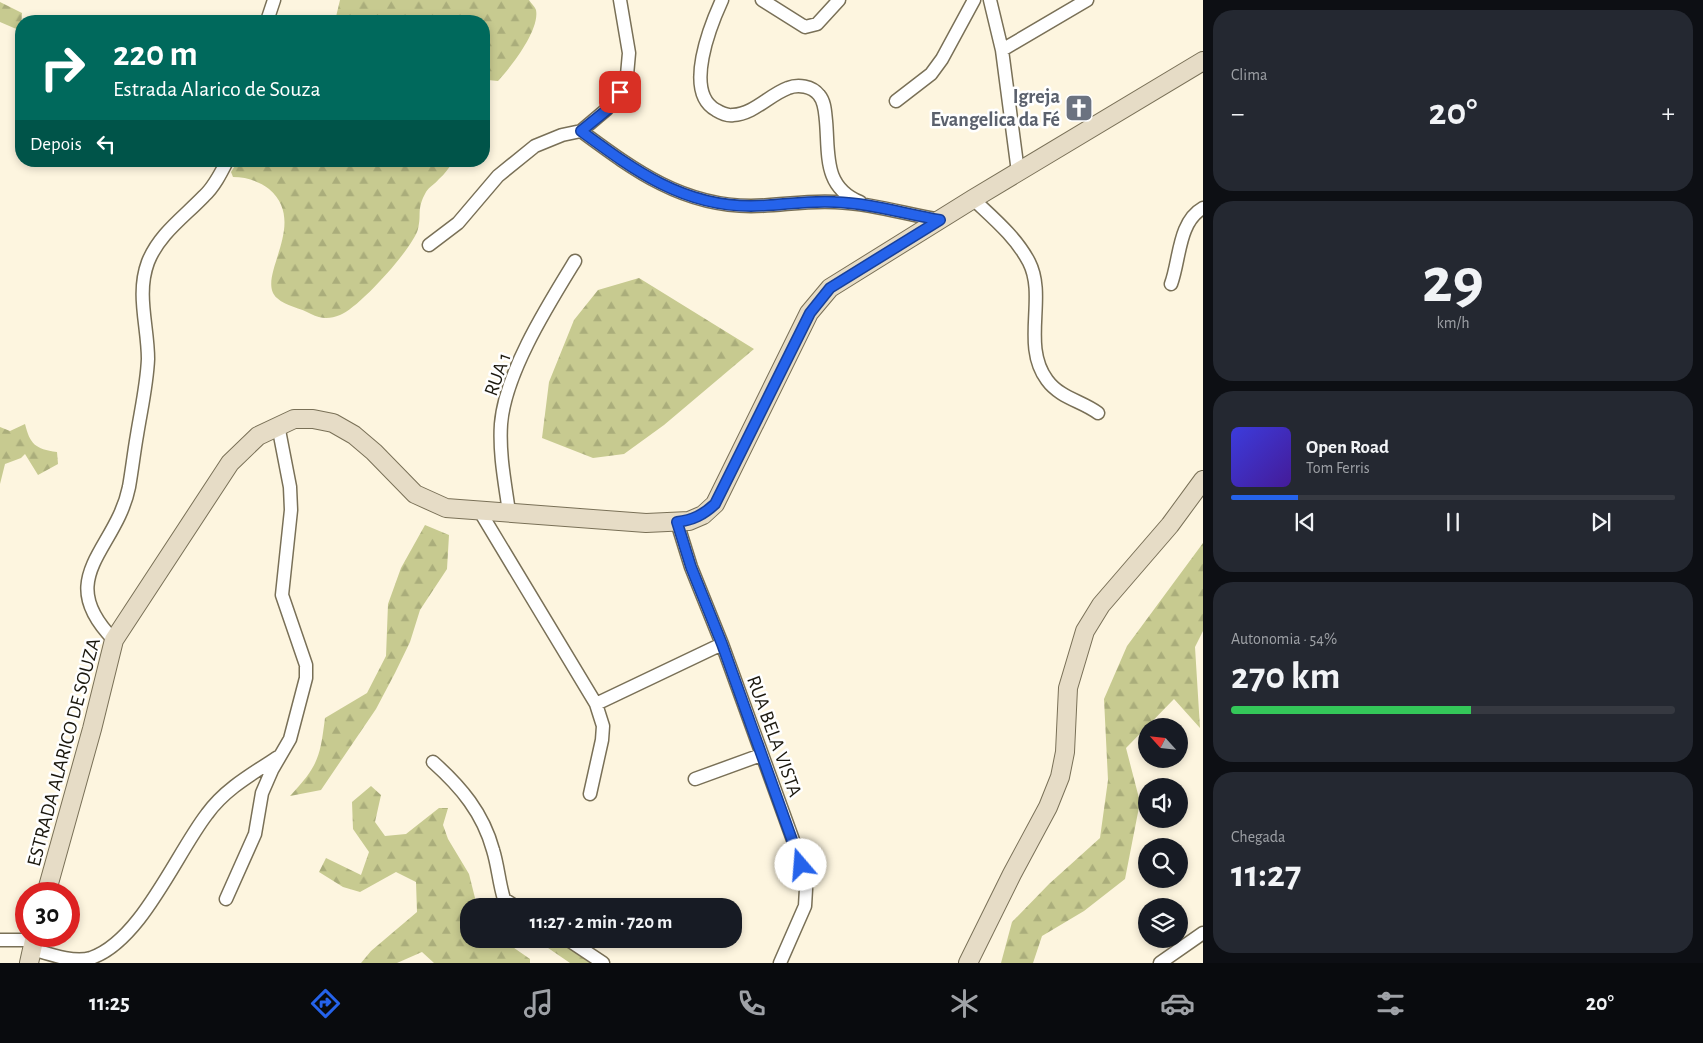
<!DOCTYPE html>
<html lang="pt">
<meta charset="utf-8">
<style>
:root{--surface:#171b24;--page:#242831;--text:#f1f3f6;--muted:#9ea1a6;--line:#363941;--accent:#2563eb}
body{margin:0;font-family:"Alegreya Sans",sans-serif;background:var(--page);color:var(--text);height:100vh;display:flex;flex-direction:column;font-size:19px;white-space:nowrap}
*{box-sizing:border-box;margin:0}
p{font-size:16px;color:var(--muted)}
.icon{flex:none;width:28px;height:28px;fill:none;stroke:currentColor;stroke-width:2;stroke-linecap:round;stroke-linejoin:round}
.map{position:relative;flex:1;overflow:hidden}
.side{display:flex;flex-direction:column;gap:10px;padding:10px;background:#0d0f14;width:500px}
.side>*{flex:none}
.banner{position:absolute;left:15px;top:15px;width:475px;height:152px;border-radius:20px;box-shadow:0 2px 8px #0003;background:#00695c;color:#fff;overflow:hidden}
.needle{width:32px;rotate:297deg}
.buttons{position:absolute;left:1138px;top:718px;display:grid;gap:10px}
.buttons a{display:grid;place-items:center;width:50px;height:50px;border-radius:50%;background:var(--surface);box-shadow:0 2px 8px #0003;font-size:25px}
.speed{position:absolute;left:15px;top:882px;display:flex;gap:10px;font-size:25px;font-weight:700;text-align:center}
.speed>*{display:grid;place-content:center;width:65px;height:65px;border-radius:50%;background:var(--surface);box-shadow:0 2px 8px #0003;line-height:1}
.speed .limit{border:8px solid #d22;background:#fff;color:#111}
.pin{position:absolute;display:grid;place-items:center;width:42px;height:42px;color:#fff;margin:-21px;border-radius:10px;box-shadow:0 2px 8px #0006}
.me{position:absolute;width:55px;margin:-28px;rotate:342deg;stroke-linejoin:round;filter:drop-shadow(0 0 4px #0008)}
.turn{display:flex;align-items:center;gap:18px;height:105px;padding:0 15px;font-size:22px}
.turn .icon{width:65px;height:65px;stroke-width:2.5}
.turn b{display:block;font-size:35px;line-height:42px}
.then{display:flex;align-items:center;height:48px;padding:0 15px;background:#0003;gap:10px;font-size:19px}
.big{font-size:38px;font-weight:600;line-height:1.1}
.side .tile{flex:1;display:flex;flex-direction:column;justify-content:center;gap:8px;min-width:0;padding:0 18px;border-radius:20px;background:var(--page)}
.side .dial{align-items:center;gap:0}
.dial b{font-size:65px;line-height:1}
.song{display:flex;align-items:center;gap:15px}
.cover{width:60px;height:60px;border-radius:8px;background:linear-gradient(135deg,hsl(240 70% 55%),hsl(260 70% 35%))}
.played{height:5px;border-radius:2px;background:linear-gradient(90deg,var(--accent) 15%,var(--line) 15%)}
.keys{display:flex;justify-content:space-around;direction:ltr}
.heat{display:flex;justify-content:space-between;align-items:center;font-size:28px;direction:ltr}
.charge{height:8px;border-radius:4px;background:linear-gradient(90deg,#34c759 54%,var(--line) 0)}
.trip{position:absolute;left:460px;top:898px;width:282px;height:50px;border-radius:20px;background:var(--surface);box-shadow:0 2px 8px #0003;font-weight:600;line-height:50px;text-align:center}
.tab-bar{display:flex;height:80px;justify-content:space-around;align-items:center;background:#090b0e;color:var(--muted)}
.tab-bar .icon{width:35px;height:35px}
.tab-bar .on{color:var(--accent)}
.tab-bar b{font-size:22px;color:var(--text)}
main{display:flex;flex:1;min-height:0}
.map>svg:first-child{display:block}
.forest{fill:url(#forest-firs)}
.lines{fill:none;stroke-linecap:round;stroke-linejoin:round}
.minor-casing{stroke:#797057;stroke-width:15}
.secondary-casing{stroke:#797057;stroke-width:20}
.minor{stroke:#fff;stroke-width:12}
.secondary{stroke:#e6dcc6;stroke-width:18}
.route-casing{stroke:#184099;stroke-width:12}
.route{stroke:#2563eb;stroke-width:9}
.labels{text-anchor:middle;stroke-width:5;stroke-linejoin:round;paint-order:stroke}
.worship-label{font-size:20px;font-weight:bold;fill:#5b616d;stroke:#fff;text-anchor:end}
.street-label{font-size:20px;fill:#1b180e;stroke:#fff}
</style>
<main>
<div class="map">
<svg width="1203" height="963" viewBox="0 0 1203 963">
<defs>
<pattern id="forest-firs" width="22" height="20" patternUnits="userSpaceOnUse" patternTransform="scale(1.25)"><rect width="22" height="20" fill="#c7ca90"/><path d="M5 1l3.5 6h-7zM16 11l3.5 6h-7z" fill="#aaad7b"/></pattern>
</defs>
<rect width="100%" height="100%" fill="#fdf5df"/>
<path class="forest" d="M 340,0 L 529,0 C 531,3 535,7 536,10 C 540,30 511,67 498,81 L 488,80 L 484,76 L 484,21 L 335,21 Z
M 0,2 L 22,13 L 21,31 L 0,22 Z
M 238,161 L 454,161 C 449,167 445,174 439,179 C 435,184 429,187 426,192 C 416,210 422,213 418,229 C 413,248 359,308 340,315 C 330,319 321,319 311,314 C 301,308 285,306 277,298 C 254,278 310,224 269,189 C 259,181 246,177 233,177 L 231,172 Z
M 639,278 L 754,349 L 664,425 L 624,454 L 593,458 L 542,438 L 549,382 L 574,320 L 598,290 Z
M 25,424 C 30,444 35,449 57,452 L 58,464 L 38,475 L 25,454 L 21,458 L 5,464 L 0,484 L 0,427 L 10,431 Z
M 425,525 L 449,535 L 447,569 L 420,610 L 410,642 L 395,673 L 376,709 L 321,790 L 290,796 C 318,766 320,758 325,718 L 367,693 L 386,656 L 388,604 L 401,568 Z
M 1203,543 L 1203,631 L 1195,647 L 1200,728 L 1174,699 L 1126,748 L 1140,802 L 1125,879 L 1084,911 L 1042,936 L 1033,963 L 1001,963 L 1012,922 L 1049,884 L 1100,838 L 1108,780 L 1104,699 L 1127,646 Z
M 371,786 L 381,795 L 375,822 L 385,836 L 406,834 L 439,808 L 448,808 L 443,825 L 448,839 L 469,874 L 477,906 L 469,906 L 469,939 L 501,939 L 530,959 L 530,963 L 434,963 L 422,952 L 397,963 L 361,963 L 371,951 L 417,912 L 416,882 L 396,872 L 360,892 L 343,887 L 319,872 L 326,858 L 361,875 L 369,852 L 353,829 L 352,802 Z
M 535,939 C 566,939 586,936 607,963 L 570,963 Z"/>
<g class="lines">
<defs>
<path id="minor" d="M 722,0 C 711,24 683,92 716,110 C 721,113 727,116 733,115 C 754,114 769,95 788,88 C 798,84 812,86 819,95 C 825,102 825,112 826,121 C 829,154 823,187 860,202
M 762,0 L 805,27 L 817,24 L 839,0
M 990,0 L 1002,50 L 1018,172
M 267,21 L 274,0
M 1002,50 L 1087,0
M 896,101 L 931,74 L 942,59 L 974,0
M 581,131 C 634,170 682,206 751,206 C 779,206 807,200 835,202 C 870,203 905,214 940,220
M 973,199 C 993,218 1016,237 1029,262 C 1047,297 1021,345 1047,380 C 1060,398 1082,401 1098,413
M 429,245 L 458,223 L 498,176 L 535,146 L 562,135 L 581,131 L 607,109 L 620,92 L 627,75 L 629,53 L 620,0
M 1171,284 C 1180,260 1178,222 1203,208
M 479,510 L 596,704 L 603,726 L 602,740 L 590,794
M 509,512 C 505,483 499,454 501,424 C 505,373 548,305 575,261
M 677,522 L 691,567 L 722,644 L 797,851 L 806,889 L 805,906 L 780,963
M 114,640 C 52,577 116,551 129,487 C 132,470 134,452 137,435 C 141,410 147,384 148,359 C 148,326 136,294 148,262 C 159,234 184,217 204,196 C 214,187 221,173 227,161
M 596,704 L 722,644
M 433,762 C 461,787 483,813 493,850 C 498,866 499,883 504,899 L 515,906
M 695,779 L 761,755
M 226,899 L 255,834 L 262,793 L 272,770 L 290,739 L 306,678 L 306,665 L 282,595 L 291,510 L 290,487 L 278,425
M 567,939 L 603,963
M 0,940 L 34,940
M 32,949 C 49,954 73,963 91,958 C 141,941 176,854 207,814 C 225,789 252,774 278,757
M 1160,963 L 1203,933"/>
<path id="secondary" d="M 46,894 L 92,729 L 114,640 L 230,463 L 258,436 L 294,419 L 313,419 L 333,423 L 354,435 L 374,452 L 415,494 L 446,508 L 646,523 L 689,521 L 703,515 L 715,504 L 809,313 L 830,288 L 973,199 L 1203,61
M 29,963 L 35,936
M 968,963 L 1012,874 L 1048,807 L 1060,777 L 1065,752 L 1068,688 L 1085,631 L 1101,605 L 1170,525 L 1203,480"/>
</defs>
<use href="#minor" class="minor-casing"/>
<use href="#secondary" class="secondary-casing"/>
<use href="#minor" class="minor"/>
<use href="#secondary" class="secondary"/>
</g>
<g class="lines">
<defs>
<path id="route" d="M 620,92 L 608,109 L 581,131 C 634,170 682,206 751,206 C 779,206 807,200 835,202 C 869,203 905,214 940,220 L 830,288 L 810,313 L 715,504 C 703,515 693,520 677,522 L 691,567 L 722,644 L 801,865"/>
</defs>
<use href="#route" class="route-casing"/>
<use href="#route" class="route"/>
</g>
<defs>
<symbol id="church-square" viewBox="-11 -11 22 22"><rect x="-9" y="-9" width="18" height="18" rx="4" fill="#6b7280" stroke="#fff"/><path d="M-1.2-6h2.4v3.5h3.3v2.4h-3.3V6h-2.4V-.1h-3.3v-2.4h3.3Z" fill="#fff"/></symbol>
</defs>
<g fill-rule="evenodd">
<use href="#church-square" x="1063" y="92" width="32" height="32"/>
</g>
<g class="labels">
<g class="worship-label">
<text x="1060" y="103">Igreja<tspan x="1060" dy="23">Evangelica da Fé</tspan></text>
</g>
<g class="street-label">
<text transform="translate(497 374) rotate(-70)" y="7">RUA 1</text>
<text transform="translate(775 736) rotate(70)" y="7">RUA BELA VISTA</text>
<text transform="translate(63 752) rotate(-75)" y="7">ESTRADA ALARICO DE SOUZA</text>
</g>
</g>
</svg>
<div class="buttons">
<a><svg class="needle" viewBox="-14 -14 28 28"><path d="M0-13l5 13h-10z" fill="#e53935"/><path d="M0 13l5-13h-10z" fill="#9ea1a6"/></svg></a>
<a><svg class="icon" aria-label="sound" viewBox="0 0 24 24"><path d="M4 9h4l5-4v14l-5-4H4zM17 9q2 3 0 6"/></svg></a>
<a><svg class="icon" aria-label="search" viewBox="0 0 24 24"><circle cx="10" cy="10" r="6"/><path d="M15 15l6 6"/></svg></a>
<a><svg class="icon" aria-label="layers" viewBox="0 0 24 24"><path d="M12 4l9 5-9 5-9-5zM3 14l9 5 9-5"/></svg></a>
</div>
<div class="speed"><div class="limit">30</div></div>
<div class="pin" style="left:620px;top:92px;background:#d93025"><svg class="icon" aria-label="arrive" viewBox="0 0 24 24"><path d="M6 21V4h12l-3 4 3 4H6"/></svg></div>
<svg class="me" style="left:801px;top:865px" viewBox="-20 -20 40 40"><circle r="19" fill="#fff"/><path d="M0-13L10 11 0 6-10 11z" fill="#2563eb"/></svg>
<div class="trip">11:27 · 2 min · 720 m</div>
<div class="banner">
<div class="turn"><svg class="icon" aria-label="right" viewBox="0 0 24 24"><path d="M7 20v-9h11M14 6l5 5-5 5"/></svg><div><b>220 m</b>Estrada Alarico de Souza</div></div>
<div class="then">Depois<svg class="icon" aria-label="left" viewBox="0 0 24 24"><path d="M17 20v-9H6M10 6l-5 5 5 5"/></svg></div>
</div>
</div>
<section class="side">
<div class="tile"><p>Clima</p>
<div class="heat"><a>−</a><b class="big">20°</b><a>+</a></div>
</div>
<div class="tile dial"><b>29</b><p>km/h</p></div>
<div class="tile">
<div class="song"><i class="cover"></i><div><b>Open Road</b><p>Tom Ferris</p></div></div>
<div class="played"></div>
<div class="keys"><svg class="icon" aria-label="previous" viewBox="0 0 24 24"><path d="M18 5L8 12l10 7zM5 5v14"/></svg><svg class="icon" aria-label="pause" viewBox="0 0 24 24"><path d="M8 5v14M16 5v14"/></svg><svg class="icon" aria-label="next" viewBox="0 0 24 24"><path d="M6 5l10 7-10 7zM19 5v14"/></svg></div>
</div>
<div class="tile"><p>Autonomia · 54%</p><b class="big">270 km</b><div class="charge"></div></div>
<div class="tile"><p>Chegada</p><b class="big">11:27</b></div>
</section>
</main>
<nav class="tab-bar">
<b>11:25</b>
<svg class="icon on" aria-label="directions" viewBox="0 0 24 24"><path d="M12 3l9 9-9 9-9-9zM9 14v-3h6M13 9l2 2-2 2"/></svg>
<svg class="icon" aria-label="music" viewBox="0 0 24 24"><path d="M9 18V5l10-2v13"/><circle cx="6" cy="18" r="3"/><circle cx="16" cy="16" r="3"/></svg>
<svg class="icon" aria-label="phone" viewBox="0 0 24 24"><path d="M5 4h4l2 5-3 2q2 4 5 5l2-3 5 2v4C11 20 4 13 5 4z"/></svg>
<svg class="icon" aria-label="climate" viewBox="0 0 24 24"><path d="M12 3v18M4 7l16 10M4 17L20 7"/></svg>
<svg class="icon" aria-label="car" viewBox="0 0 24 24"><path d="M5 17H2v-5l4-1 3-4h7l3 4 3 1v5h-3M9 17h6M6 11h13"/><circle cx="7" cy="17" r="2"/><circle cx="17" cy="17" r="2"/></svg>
<svg class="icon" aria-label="filters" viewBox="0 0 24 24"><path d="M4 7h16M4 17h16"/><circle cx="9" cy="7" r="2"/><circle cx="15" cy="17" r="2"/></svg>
<b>20°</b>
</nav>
